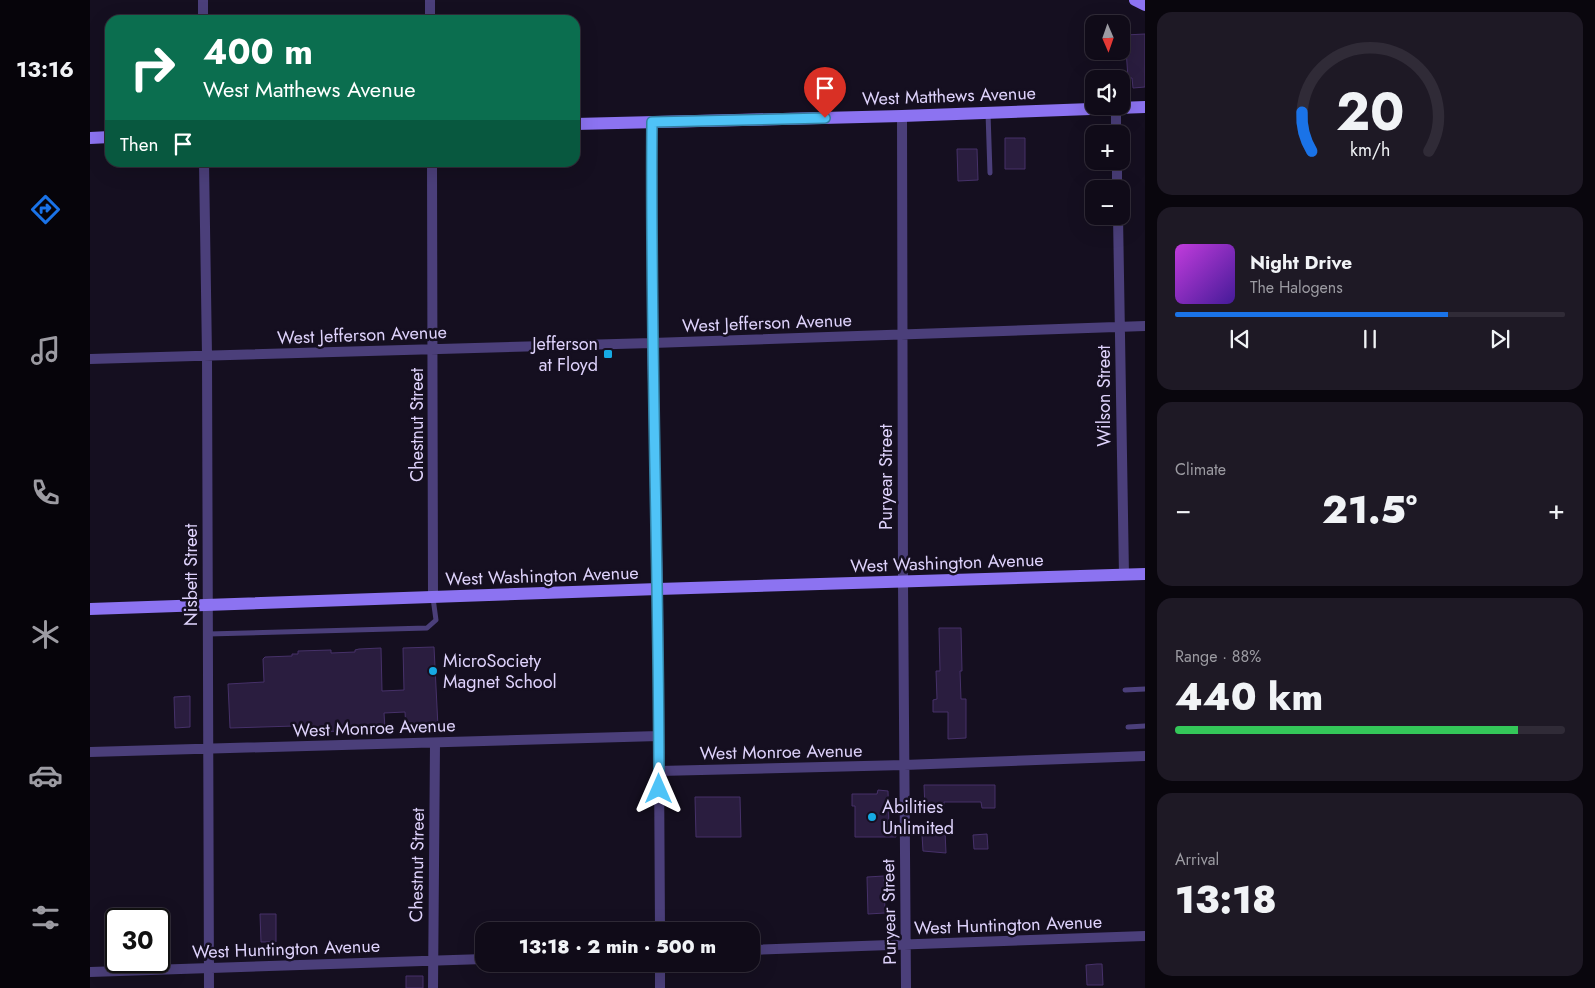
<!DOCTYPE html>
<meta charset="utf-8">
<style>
:root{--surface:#100b18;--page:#1e1925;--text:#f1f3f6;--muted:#9c9ba2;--line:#302b37;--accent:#1a73e8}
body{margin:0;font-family:Jost,sans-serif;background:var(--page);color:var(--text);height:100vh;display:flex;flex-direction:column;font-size:19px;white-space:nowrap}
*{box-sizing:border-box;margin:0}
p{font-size:16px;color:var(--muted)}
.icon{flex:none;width:28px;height:28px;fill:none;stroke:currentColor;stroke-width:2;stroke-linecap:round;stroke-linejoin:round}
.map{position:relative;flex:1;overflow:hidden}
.sheet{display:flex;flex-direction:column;gap:12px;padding:12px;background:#09060d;width:450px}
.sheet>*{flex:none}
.hud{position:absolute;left:15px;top:15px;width:475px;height:152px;border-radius:15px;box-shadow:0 5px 20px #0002,0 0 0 1px var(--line);background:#0b6e4f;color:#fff;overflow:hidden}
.needle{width:32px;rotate:178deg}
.controls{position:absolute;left:995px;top:15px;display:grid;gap:10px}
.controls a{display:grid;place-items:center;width:45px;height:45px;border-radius:10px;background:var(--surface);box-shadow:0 5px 20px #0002,0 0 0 1px var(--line);font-size:25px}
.speed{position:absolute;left:15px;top:908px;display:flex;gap:10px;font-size:25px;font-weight:700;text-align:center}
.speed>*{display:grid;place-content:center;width:65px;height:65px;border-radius:50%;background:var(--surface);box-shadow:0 5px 20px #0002,0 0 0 1px var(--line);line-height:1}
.speed .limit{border:2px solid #111;border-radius:8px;background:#fff;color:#111}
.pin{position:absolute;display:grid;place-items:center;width:42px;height:42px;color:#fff;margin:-51px -21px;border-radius:50% 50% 50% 0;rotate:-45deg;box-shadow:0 0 5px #0007}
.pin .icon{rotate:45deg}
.me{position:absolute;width:55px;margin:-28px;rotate:0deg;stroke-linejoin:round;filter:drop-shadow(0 0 4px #0008)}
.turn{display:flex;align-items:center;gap:18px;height:105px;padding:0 15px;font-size:22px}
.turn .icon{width:65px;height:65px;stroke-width:2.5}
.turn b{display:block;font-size:35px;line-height:42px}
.then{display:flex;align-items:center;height:48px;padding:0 15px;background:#0003;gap:10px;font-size:19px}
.big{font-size:38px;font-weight:800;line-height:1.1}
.sheet .card{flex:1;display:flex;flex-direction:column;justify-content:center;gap:8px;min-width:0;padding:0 18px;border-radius:15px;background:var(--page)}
.sheet .dial{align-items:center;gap:0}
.dial svg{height:130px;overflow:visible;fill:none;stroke:var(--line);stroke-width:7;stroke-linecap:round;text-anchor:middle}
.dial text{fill:var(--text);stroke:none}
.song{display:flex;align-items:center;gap:15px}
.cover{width:60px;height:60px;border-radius:8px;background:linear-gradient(135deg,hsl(290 70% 55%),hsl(260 70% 35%))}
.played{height:5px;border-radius:2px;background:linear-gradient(90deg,var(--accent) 70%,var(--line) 70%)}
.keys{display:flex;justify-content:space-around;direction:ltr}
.heat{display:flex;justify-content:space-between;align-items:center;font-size:28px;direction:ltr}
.charge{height:8px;border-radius:4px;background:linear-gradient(90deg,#34c759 88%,var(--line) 0)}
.trip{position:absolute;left:385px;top:922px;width:285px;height:50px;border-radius:15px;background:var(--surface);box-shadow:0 5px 20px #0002,0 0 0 1px var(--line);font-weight:800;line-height:50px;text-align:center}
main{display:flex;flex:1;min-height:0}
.menu{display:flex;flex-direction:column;width:90px;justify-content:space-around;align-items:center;background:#06040a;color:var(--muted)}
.menu .icon{width:35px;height:35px}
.menu .selected{color:var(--accent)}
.menu b{font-size:22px;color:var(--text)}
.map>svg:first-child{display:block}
.building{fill:#2a1d3f;stroke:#463169}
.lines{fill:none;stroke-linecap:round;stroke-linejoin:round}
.lane{stroke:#4b3f7a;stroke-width:5}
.street{stroke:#4b3f7a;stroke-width:10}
.secondary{stroke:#8c73f1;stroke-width:12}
.route-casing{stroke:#337fa1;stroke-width:12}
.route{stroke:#4fc3f7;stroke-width:9}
.poi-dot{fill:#16aae3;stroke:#150f20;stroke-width:2}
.labels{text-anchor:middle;stroke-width:5;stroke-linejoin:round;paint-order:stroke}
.street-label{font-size:18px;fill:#ded2fb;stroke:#150f20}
.poi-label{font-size:18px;fill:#ded2fb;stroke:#150f20;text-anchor:start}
</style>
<main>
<nav class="menu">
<b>13:16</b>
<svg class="icon selected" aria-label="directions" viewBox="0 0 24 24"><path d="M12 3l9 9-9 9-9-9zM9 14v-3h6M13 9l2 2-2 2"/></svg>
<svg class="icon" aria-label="music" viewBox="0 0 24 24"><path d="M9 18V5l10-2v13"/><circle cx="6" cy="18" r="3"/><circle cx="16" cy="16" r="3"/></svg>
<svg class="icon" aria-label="phone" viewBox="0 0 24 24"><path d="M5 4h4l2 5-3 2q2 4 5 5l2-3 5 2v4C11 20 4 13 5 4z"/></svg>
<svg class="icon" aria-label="climate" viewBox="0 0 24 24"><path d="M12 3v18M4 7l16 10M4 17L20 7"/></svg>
<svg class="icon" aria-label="car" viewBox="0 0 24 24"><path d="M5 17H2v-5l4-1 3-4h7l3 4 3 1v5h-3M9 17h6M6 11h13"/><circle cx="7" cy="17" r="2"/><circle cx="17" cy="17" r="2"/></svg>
<svg class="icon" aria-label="filters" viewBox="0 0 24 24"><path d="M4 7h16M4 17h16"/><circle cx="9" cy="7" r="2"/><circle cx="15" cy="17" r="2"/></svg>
</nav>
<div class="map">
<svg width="1055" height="988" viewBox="0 0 1055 988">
<rect width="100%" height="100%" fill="#150f20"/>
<path class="building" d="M 1055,34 L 1055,87 L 1043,88 L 1042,78 L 1038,78 L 1035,35 Z
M 915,138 L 935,138 L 935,169 L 915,169 Z
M 867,149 L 887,149 L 888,180 L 868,181 Z
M 849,628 L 871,628 L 872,671 L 870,671 L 871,699 L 876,699 L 876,738 L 858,739 L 858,712 L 843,712 L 843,700 L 847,699 L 846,671 L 850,671 Z
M 344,647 L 348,727 L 316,729 L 315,712 L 294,713 L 295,729 L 205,733 L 205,726 L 140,728 L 138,684 L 174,682 L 173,659 L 175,657 L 202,656 L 202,654 L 208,654 L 208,651 L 241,650 L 241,653 L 265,652 L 265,650 L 269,649 L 291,648 L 292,691 L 314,690 L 313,648 Z
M 100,696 L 100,727 L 85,728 L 84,697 Z
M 834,785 L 905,785 L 905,808 L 892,808 L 891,802 L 854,802 L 854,807 L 835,808 Z
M 788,790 L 798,791 L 799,828 L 805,828 L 806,837 L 765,837 L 765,806 L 762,806 L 762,794 L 787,794 Z
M 605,797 L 650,797 L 651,837 L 606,837 Z
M 855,831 L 856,853 L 833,851 L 832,835 L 841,835 L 841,832 Z
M 897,834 L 898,849 L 884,849 L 883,835 Z
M 794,876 L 795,913 L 778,914 L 777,877 Z
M 170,914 L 186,914 L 186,942 L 171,942 Z
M 1007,964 L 1012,964 L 1013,985 L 997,985 L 996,965 Z
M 316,976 L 333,976 L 333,988 L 316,988 Z"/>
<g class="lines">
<path class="lane" d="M 898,113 L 900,173
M 118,634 L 337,628 L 346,620 L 343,598
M 1035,690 L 1055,689
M 1038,727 L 1055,726"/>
<path class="street" d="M 113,0 L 113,20
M 340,0 L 340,20
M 1026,108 L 1026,134
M 812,116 L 813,583 L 816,988
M 562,122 L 562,343 L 568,589 L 570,931
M 1027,161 L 1027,189
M 114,162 L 117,355 L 119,988
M 342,162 L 343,597
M 1028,216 L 1034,575
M 0,359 L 562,343 L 1055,326
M 0,752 L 569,736
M 569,771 L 814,765 L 1055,756
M 661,950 L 1055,936
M 570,964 L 570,988
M 0,972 L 394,959
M 343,988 L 345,743"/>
<path class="secondary" d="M 1045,0 L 1055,5
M 485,124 L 812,116 L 1055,107
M 0,138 L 20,137
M 0,609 L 568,589 L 1055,574"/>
</g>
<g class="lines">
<defs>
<path id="route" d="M 569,789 C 569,566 560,344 562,122 L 735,118"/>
</defs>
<use href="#route" class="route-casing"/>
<use href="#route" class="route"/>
</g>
<g class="poi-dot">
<rect x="513" y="349" width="10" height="10" rx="2.5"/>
<circle cx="343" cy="671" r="5"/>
<circle cx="782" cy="817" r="5"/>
</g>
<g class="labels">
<g class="street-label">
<text transform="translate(859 96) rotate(-2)" y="6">West Matthews Avenue</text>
<text transform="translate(677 323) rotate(-2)" y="6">West Jefferson Avenue</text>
<text transform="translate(272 335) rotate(-2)" y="6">West Jefferson Avenue</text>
<text transform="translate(1014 396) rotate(-90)" y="6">Wilson Street</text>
<text transform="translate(327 425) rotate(-90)" y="6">Chestnut Street</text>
<text transform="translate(796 477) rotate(-90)" y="6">Puryear Street</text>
<text transform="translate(857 563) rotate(-2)" y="6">West Washington Avenue</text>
<text transform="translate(101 575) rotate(-90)" y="6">Nisbett Street</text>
<text transform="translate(452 576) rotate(-2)" y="6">West Washington Avenue</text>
<text transform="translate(284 728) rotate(-2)" y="6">West Monroe Avenue</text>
<text transform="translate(691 752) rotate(-1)" y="6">West Monroe Avenue</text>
<text transform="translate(327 865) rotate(-89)" y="6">Chestnut Street</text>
<text transform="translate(799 912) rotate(-91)" y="6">Puryear Street</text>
<text transform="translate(918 925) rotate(-2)" y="6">West Huntington Avenue</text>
<text transform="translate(196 949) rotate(-2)" y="6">West Huntington Avenue</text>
</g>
<g class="poi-label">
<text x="508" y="350" text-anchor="end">Jefferson<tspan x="508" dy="21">at Floyd</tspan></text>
<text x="353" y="667">MicroSociety<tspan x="353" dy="21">Magnet School</tspan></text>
<text x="792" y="813">Abilities<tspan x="792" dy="21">Unlimited</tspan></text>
</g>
</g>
</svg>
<div class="controls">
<a><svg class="needle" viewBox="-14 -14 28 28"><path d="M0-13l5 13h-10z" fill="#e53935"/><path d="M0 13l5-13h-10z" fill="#9c9ba2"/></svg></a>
<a><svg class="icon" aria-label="sound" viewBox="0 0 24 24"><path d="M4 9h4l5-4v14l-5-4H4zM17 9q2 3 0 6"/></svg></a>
<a>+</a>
<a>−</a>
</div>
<div class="speed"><div class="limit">30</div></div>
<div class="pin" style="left:735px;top:118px;background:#d93025"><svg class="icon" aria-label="arrive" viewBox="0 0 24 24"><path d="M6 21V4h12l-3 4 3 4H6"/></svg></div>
<svg class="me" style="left:569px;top:789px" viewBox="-20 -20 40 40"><path d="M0-17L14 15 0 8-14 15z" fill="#4fc3f7" stroke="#fff" stroke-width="4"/></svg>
<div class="trip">13:18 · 2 min · 500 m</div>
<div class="hud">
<div class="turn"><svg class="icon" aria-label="right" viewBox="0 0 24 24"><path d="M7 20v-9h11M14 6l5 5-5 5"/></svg><div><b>400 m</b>West Matthews Avenue</div></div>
<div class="then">Then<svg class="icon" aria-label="arrive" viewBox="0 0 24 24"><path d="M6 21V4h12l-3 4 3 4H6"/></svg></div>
</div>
</div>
<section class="sheet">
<div class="card dial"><svg viewBox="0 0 100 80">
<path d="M14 69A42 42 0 1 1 86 69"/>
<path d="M14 69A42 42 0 0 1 8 45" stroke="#1a73e8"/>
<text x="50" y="56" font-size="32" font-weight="700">20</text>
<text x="50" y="72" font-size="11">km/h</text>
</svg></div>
<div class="card">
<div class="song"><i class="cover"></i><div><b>Night Drive</b><p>The Halogens</p></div></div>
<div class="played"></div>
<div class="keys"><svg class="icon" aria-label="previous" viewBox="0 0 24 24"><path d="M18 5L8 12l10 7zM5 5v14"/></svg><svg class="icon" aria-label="pause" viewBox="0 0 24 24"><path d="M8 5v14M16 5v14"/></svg><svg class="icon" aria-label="next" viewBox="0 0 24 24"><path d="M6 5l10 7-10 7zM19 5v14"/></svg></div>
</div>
<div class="card"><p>Climate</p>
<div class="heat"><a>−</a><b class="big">21.5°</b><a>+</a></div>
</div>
<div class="card"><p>Range · 88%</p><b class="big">440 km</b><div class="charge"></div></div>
<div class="card"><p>Arrival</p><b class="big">13:18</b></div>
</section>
</main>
